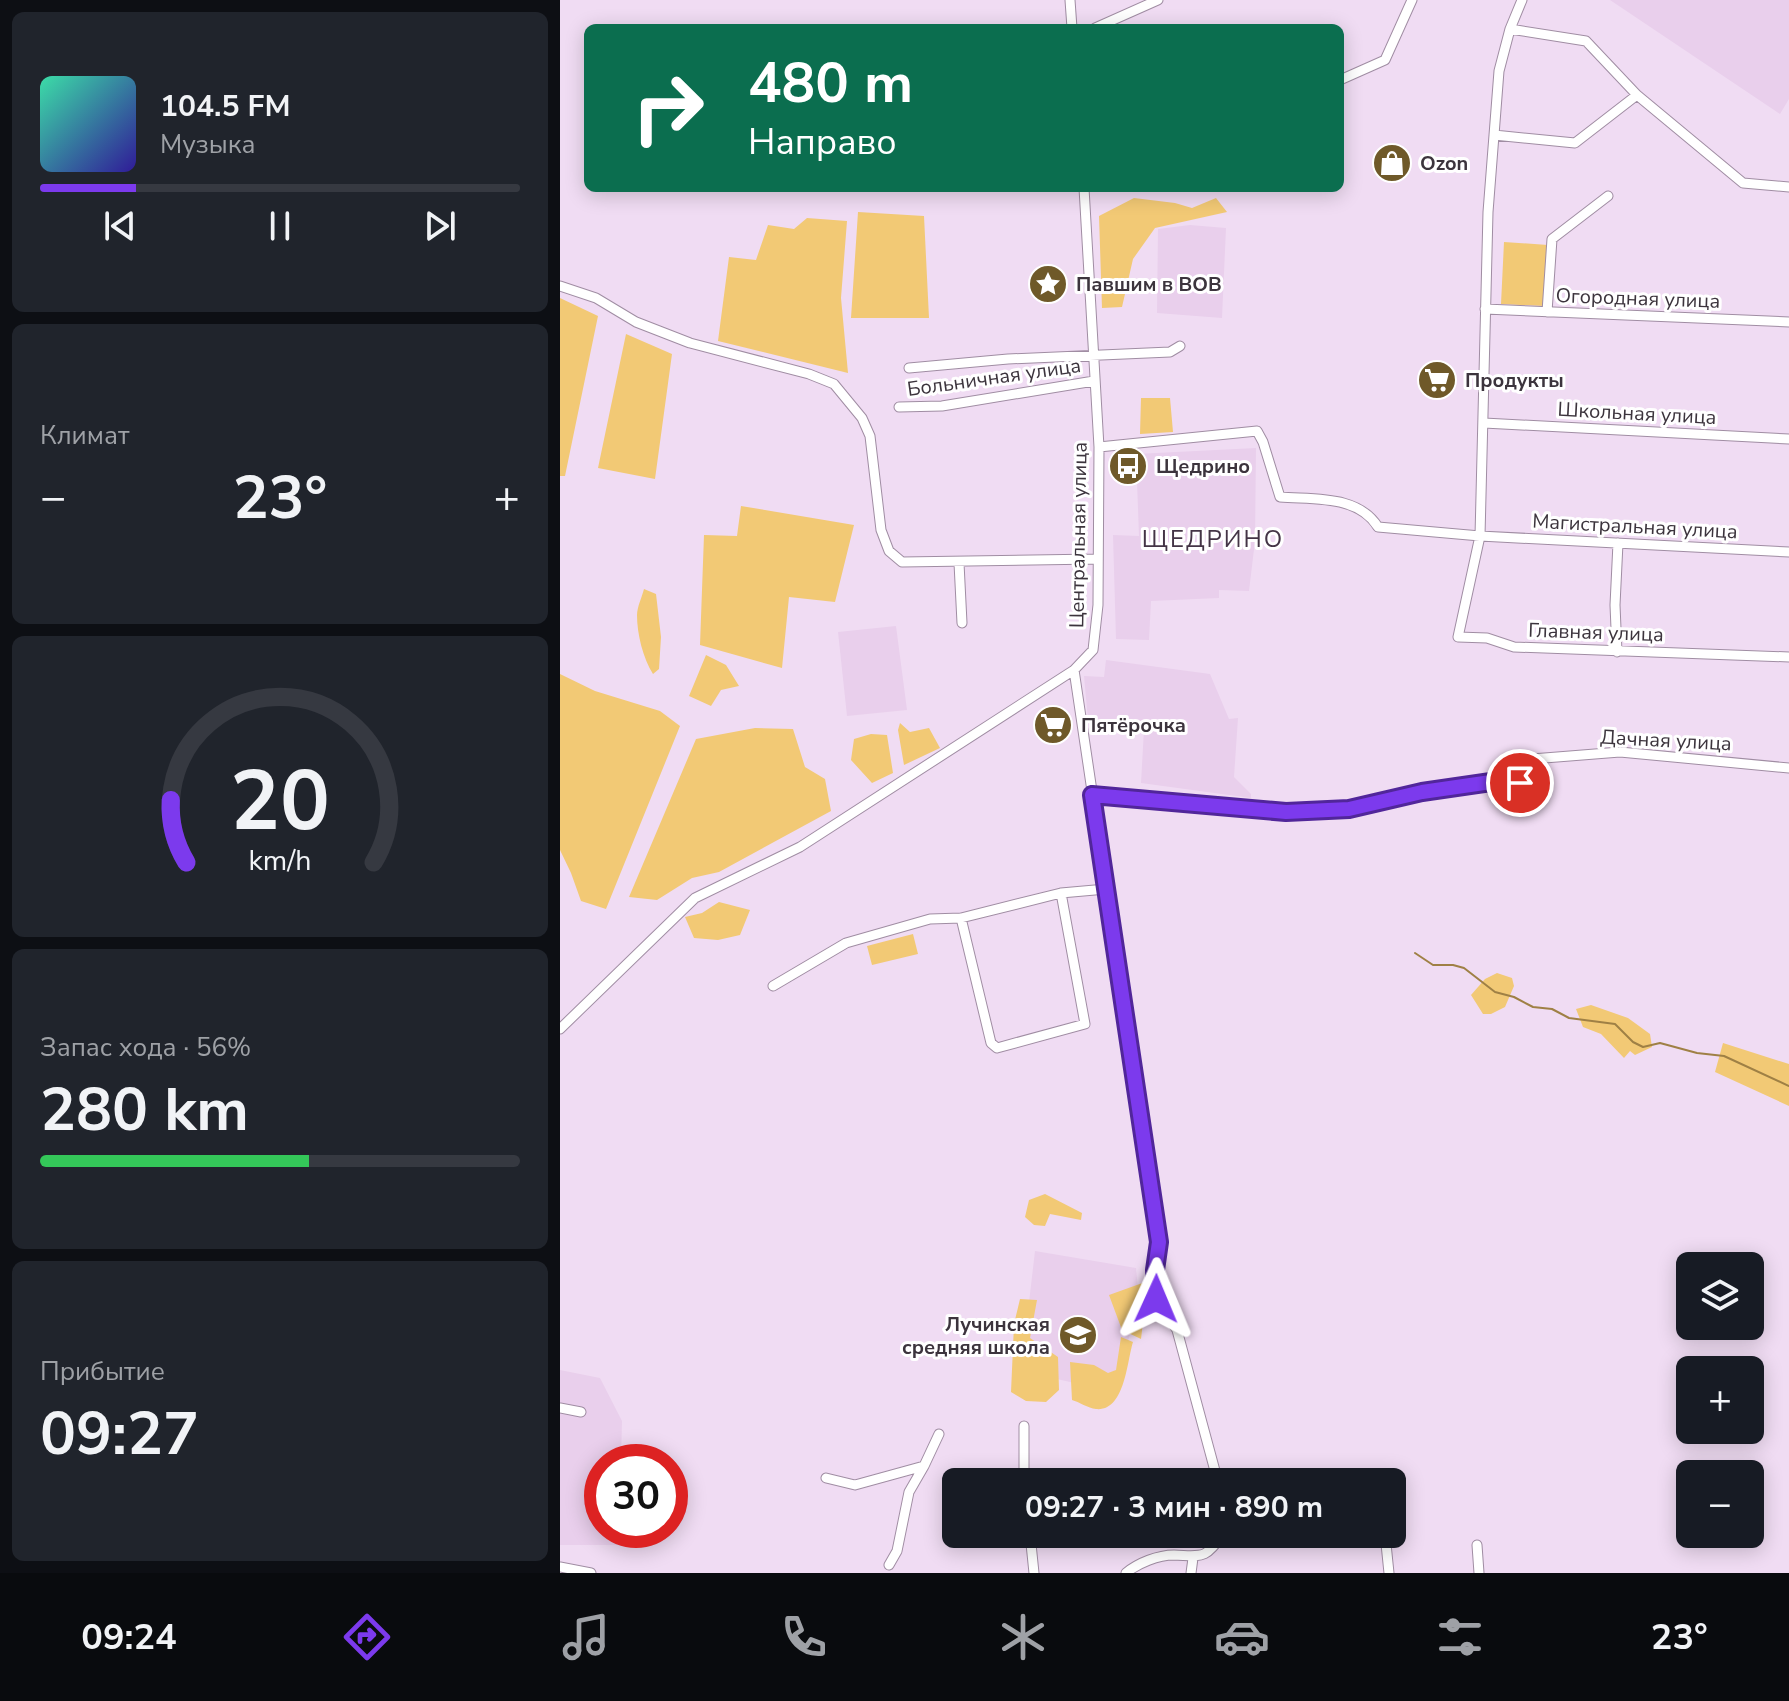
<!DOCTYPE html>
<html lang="ru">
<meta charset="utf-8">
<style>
:root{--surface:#171b24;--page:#20242c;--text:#f1f3f6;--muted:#9ea1a6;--line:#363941;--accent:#7c3aed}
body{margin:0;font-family:"Nunito Sans",sans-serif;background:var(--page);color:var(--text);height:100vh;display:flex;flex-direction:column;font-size:30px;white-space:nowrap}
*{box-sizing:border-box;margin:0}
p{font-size:26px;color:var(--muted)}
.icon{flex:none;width:44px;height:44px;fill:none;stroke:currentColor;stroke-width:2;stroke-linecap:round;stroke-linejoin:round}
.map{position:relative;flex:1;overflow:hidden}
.drawer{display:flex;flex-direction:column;gap:12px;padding:12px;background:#0d0f14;width:560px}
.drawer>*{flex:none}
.hud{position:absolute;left:24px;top:24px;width:760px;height:168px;border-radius:12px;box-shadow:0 4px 20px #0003;background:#0b6e4f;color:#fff;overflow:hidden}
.buttons{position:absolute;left:1116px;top:1252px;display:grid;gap:16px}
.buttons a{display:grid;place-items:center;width:88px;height:88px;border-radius:12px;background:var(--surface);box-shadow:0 4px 20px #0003;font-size:40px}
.speed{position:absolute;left:24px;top:1444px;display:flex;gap:16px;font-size:40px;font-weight:700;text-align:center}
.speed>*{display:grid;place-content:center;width:104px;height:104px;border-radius:50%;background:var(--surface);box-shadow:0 4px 20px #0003;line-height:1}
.speed .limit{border:12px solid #d22;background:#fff;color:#111}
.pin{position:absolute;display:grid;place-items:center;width:68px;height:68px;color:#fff;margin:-34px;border:4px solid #fff;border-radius:50%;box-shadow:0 2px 8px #0007}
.me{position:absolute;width:88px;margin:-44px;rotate:1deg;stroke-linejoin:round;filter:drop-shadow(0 0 6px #0008)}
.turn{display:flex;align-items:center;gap:28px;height:168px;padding:0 32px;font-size:36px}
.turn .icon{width:104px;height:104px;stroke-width:2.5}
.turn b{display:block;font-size:56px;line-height:68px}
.big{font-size:60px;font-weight:700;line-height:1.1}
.drawer .widget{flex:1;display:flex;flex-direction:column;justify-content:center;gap:12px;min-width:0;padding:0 28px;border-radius:12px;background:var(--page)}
.drawer .dial{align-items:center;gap:0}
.dial svg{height:208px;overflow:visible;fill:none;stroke:var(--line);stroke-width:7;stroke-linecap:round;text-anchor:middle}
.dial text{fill:var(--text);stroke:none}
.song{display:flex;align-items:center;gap:24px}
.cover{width:96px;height:96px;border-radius:12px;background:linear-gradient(135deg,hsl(160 70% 55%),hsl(250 70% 35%))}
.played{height:8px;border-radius:4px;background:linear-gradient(90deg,var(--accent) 20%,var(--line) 20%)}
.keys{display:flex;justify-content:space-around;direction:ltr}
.heat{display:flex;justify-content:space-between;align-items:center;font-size:44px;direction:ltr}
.charge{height:12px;border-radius:6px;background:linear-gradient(90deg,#34c759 56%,var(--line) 0)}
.trip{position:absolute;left:382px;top:1468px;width:464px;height:80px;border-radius:12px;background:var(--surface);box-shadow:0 4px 20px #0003;font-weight:700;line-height:80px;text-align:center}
.tab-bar{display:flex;height:128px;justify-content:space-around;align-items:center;background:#090b0e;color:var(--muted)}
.tab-bar .icon{width:56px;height:56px}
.tab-bar .selected{color:var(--accent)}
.tab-bar b{font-size:36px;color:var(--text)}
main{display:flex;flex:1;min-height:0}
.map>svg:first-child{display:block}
.built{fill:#e9cfec}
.green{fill:#f2c975}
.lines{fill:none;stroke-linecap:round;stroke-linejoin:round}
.stream{stroke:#9f8045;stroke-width:2}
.minor-casing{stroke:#a08da3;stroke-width:11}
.minor{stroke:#fff;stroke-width:9}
.route-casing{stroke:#51269a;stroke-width:20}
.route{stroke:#7c3aed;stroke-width:14}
.labels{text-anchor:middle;stroke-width:6;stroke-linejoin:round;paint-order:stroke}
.poi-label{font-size:20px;font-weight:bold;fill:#3c343d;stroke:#fff;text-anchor:start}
.street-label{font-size:20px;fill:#3c343d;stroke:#fff}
.quarter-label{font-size:24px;letter-spacing:2px;fill:#443446;stroke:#fff}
</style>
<main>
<section class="drawer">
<div class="widget">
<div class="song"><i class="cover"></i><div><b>104.5 FM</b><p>Музыка</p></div></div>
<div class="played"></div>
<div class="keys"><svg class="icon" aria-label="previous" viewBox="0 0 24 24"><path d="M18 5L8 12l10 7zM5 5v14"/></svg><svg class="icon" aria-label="pause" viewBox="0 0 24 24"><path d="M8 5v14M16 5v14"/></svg><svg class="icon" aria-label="next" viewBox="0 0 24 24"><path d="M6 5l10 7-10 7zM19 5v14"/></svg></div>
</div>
<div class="widget"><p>Климат</p>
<div class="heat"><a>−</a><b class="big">23°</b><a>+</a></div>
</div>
<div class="widget dial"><svg viewBox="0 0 100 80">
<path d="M14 69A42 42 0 1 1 86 69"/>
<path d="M14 69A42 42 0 0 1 8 45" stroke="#7c3aed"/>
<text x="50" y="56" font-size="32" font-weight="700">20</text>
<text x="50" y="72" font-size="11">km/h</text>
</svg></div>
<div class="widget"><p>Запас хода · 56%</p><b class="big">280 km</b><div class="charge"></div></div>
<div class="widget"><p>Прибытие</p><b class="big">09:27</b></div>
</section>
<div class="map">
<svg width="1229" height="1573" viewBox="0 0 1229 1573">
<rect width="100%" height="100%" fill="#f0dcf3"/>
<path class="built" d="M 1050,0 L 1229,0 L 1229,99 L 1220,114 Z
M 630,225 L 666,228 L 662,318 L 597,313 L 598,229 Z
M 696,448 L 695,541 L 689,591 L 659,590 L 659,598 L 591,601 L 589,640 L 556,639 L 553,535 L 579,536 L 576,454 Z
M 336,626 L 347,710 L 287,716 L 278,632 Z
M 546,660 L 650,674 L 669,719 L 678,718 L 674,777 L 691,794 L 691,798 L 581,783 L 584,729 L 529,731 L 524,676 L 544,677 Z
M 475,1251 L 576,1268 L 579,1299 L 555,1392 L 461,1371 Z
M 0,1370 L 40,1378 L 62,1421 L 61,1462 L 42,1462 L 42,1530 L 58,1530 L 57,1545 L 0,1545 Z"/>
<path class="green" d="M 574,198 L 615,203 L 632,208 L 656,198 L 667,212 L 595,228 L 573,259 L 562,307 L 542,308 L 539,216 Z
M 298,212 L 364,216 L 369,318 L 291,318 Z
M 247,218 L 287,221 L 281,298 L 288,373 L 158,341 L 169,257 L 196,260 L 208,225 L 234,229 Z
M 944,242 L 988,245 L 985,306 L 941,304 Z
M 0,298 L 38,316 L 5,476 L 0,476 Z
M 66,334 L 112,354 L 95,479 L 38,468 Z
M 581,398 L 610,398 L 613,432 L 580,434 Z
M 181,506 L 294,525 L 275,602 L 229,597 L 222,668 L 140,645 L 144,535 L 177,536 Z
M 84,589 L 96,594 L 101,637 L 99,669 L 93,674 C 83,658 77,634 77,615 C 77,607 82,597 84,589 Z
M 146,655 L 166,665 L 179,686 L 161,690 L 151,706 L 129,696 Z
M 0,674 L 35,691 L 100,711 L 120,726 L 46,909 L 21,901 L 11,873 L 0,850 Z
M 340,723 L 350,732 L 369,728 L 380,748 L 344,765 L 338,730 Z
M 195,728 L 233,729 L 245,767 L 265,779 L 271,811 L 159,872 L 132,878 L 97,900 L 69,897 L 136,739 Z
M 311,734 L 327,735 L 333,773 L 312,783 L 291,760 L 294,739 Z
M 159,902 L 190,910 L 180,935 L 158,940 L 134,938 L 125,917 L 142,913 Z
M 353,934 L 358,954 L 312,965 L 307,946 Z
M 937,973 L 952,978 L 954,986 L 945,1007 L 931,1014 L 923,1014 L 911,995 L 925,979 Z
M 1031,1005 L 1068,1018 L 1090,1034 L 1092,1047 L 1075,1055 L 1070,1051 L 1064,1058 L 1041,1034 L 1023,1027 L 1016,1009 Z
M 1163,1043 L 1229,1064 L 1229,1106 L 1155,1072 Z
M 485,1194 L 522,1213 L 521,1220 L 490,1214 L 485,1226 L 474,1225 L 465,1217 L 469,1200 Z
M 588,1281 L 581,1339 L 562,1330 L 549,1295 Z
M 460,1299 L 477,1300 L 470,1338 L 498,1357 L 499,1390 L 486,1402 L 466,1401 L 451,1392 L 454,1324 Z
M 561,1337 L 573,1342 C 567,1361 565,1412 536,1409 C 528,1408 519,1402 512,1400 L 510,1362 L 534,1365 L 548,1373 L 556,1370 Z"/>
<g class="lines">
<path class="stream" d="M 855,953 L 873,965 L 893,965 L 904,968 L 935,992 L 954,997 L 973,1007 L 992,1009 L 1009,1018 L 1055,1024 L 1073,1042 L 1083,1047 L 1100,1043 L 1137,1053 L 1164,1056 L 1229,1086"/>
<defs>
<path id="minor" d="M 510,0 L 512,28
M 962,0 L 950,29 L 939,71 L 928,212 L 920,536 L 898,637 L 927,638 L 954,647 L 1229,657
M 535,28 L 598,0
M 950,29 L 1026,41 L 1077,95 L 1183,183 L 1229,187
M 780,80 L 825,60 L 852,0
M 934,135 L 1015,143 L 1077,95
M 0,286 L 36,298 L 76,322 L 130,343 L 249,374 L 274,384 L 302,418 L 310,436 L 321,530 L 329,551 L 342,562 L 537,559
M 925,309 L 1229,322
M 987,312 L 992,239 L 1048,196
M 349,368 L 448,359 L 610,352 L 620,346
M 339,407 L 382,406 L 534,381
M 924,423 L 1229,439
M 539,447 L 697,431 L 703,442 L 720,497 C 755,500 798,495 818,527 L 920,536 L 1229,552
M 399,563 L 402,623
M 1057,652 L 1055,605 L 1058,543
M 514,670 L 599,1242 L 595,1270 L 596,1299 L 617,1330 L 658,1482
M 532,795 L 726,812 L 789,809 L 862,792 L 931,782 L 960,783 L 966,761 L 972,759 L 1060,752 L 1229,768
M 401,918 L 431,1043 L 437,1048 L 525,1024 L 501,893
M 213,986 L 286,943 L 370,919 L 401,918 L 501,893 L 546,889
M 0,1029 L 135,898 L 240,847 L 514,670 L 533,650 L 538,605 L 539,447 L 524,188
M 0,1408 L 21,1412
M 464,1426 L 464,1482
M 266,1478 L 295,1485 L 364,1466 L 379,1434
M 470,1534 L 474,1573
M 825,1534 L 829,1573
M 917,1545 L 919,1573
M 329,1565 L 337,1551 L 349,1492 L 364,1466
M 0,1567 L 31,1573
M 566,1573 C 578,1563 598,1555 614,1555 C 642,1556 645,1560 663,1534
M 631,1573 L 633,1558"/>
</defs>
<use href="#minor" class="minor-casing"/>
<use href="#minor" class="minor"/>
</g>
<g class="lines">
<defs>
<path id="route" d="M 596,1299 L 595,1270 L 599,1242 L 532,795 L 726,812 L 789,809 L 862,792 L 931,782 L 960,783"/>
</defs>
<use href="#route" class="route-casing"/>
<use href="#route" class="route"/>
</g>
<defs>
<symbol id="shop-disc" viewBox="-11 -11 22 22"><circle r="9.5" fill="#6f5929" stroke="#fff"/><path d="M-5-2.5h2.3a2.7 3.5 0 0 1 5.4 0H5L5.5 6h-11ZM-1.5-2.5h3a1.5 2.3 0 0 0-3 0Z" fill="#fff"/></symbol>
<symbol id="sight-disc" viewBox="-11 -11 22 22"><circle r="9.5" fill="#6f5929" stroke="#fff"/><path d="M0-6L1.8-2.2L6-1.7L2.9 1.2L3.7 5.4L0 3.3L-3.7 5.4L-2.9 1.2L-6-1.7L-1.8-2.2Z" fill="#fff"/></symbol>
<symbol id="supermarket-disc" viewBox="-11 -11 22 22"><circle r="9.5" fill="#6f5929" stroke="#fff"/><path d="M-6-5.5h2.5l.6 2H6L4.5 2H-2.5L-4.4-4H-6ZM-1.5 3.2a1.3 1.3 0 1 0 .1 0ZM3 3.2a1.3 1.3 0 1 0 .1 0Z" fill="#fff"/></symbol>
<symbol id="bus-disc" viewBox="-11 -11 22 22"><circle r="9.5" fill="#6f5929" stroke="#fff"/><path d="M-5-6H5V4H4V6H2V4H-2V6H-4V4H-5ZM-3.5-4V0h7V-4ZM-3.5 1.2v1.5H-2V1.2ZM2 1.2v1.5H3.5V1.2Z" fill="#fff"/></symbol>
<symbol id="school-disc" viewBox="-11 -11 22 22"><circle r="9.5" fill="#6f5929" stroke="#fff"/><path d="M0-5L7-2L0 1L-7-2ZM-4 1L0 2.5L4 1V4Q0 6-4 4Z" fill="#fff"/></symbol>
</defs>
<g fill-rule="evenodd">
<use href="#shop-disc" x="810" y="141" width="44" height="44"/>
<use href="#sight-disc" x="466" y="262" width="44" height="44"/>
<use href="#supermarket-disc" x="855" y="358" width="44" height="44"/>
<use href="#bus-disc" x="546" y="444" width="44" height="44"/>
<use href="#supermarket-disc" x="471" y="703" width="44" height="44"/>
<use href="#school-disc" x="496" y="1313" width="44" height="44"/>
</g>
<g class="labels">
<g class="poi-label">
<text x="860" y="170">Ozon</text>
<text x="516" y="291">Павшим в ВОВ</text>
<text x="905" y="387">Продукты</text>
<text x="596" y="473">Щедрино</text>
<text x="521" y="732">Пятёрочка</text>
<text x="490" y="1331" text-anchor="end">Лучинская<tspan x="490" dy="23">средняя школа</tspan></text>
</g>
<g class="street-label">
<text transform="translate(1078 298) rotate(2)" y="7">Огородная улица</text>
<text transform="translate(434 377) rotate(-8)" y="7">Больничная улица</text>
<text transform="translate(1077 413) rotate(3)" y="7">Школьная улица</text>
<text transform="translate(1075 526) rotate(3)" y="7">Магистральная улица</text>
<text transform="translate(518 535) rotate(-89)" y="7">Центральная улица</text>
<text transform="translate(1036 632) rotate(2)" y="7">Главная улица</text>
<text transform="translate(1106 740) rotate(3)" y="7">Дачная улица</text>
</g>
<g class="quarter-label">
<text x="653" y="547">ЩЕДРИНО</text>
</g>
</g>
</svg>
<div class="buttons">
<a><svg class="icon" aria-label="layers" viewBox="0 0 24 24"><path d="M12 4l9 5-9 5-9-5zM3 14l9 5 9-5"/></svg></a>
<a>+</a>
<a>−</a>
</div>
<div class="speed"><div class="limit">30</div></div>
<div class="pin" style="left:960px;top:783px;background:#d93025"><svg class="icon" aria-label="arrive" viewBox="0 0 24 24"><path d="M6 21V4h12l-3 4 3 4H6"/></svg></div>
<svg class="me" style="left:596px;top:1299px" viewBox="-20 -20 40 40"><path d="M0-17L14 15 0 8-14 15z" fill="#7c3aed" stroke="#fff" stroke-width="4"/></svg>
<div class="trip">09:27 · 3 мин · 890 m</div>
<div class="hud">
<div class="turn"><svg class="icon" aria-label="right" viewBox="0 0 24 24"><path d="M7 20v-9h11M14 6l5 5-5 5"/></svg><div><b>480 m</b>Направо</div></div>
</div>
</div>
</main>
<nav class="tab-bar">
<b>09:24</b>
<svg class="icon selected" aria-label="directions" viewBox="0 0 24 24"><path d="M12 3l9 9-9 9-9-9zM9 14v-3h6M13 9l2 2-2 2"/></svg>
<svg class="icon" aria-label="music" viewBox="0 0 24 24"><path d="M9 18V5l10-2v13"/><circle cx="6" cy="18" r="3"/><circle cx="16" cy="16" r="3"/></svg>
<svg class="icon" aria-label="phone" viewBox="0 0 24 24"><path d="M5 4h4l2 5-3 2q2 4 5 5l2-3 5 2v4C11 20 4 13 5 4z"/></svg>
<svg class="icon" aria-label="climate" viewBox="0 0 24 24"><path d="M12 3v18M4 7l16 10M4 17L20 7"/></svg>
<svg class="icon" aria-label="car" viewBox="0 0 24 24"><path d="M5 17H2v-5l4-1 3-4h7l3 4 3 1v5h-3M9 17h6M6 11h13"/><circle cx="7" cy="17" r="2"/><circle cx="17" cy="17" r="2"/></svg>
<svg class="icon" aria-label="filters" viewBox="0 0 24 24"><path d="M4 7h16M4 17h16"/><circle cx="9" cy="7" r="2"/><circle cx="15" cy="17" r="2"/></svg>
<b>23°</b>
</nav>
